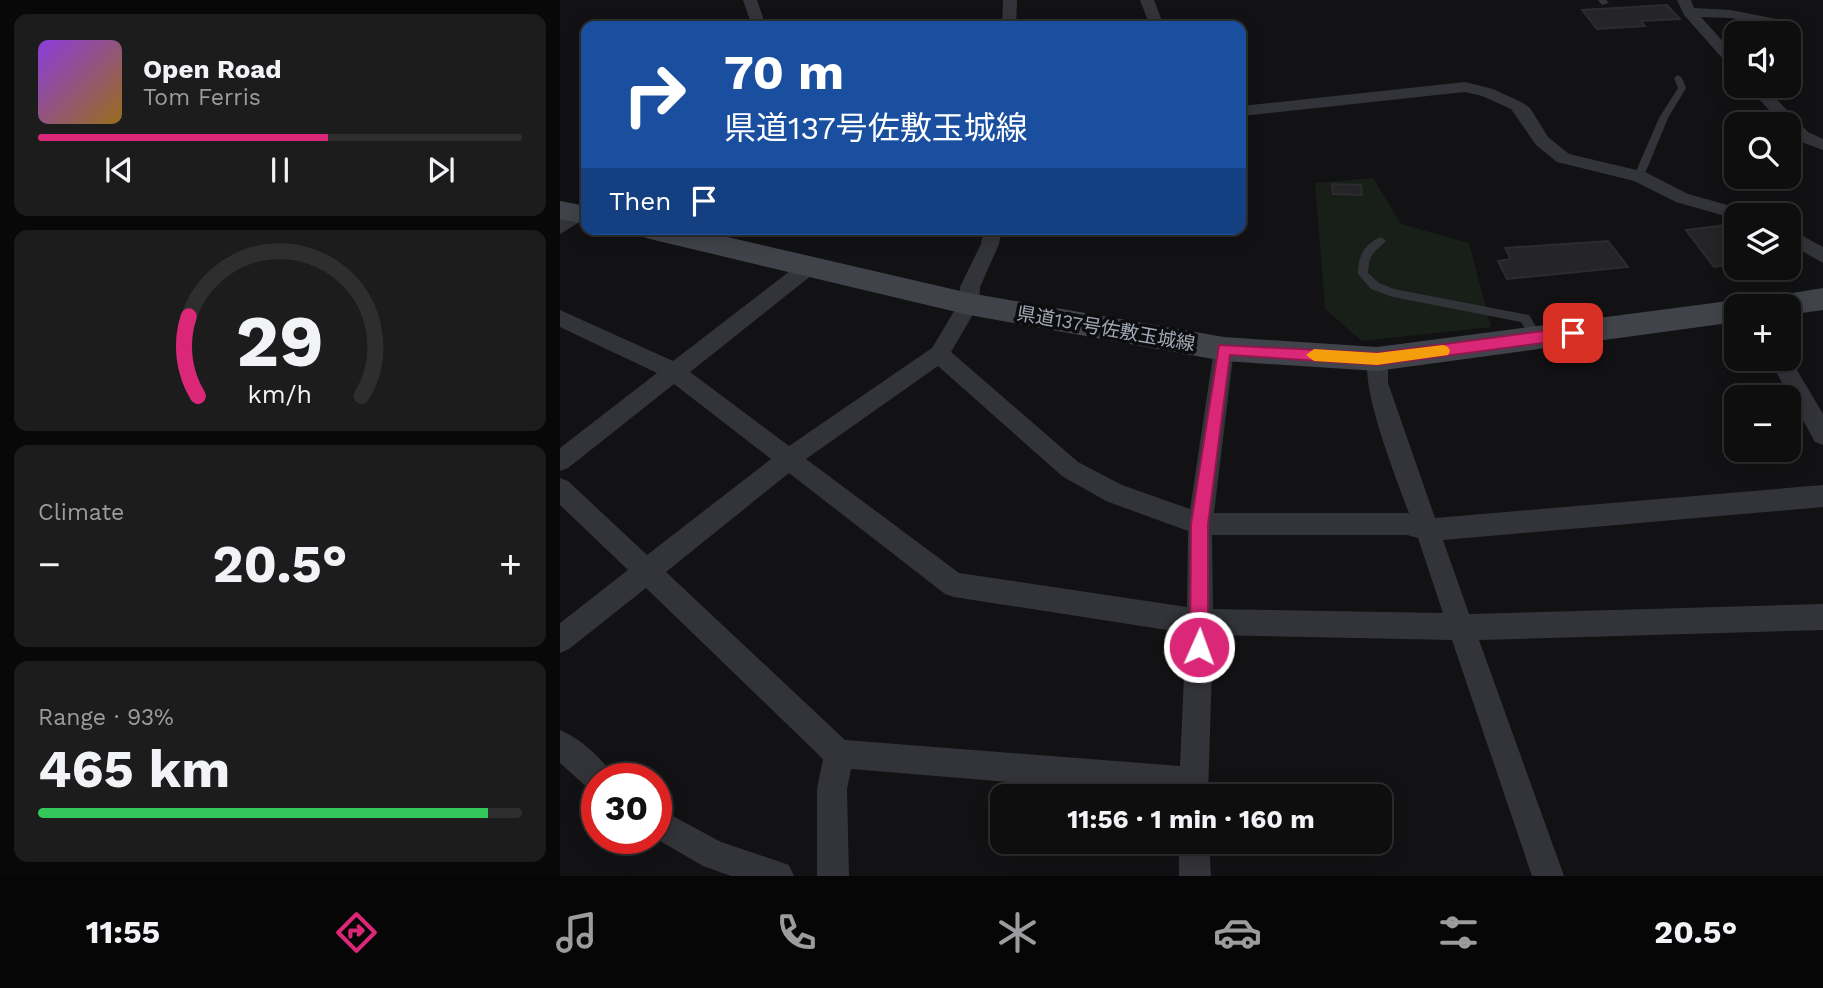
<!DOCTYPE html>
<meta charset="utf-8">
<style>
:root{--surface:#0e0e0f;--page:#1c1c1d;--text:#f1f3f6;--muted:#9b9c9e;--line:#2e2e2f;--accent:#db2777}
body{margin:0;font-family:"Work Sans","Noto Sans JP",sans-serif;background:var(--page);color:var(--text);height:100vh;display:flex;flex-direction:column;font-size:26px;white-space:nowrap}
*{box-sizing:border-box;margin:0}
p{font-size:23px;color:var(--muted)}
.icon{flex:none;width:38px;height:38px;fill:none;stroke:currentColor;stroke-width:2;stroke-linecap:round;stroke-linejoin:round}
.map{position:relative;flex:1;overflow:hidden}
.side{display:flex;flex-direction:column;gap:14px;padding:14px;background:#080808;width:560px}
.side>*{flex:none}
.guide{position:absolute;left:21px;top:21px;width:665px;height:214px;border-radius:14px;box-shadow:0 4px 18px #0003,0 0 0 2px var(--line);background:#1a4fa0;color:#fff;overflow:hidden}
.controls{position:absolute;left:1164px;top:21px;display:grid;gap:14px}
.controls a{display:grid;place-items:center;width:77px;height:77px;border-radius:14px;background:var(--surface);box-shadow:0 4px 18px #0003,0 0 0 2px var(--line);font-size:35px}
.speed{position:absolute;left:21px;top:763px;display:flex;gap:14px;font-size:35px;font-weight:700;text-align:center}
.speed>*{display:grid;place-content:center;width:91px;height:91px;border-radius:50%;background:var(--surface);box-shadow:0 4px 18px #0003,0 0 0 2px var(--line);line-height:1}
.speed .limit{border:10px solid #d22;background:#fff;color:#111}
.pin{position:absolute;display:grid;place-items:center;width:60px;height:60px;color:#fff;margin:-30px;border-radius:14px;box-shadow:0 4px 10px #0006}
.me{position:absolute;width:77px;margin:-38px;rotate:2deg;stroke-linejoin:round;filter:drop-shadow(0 0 5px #0008)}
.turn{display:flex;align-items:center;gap:24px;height:147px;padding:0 28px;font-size:32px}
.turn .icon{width:91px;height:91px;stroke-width:2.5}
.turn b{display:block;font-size:49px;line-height:60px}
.then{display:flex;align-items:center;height:66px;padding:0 28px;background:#0003;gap:14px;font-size:26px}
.big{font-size:52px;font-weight:700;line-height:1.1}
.side .widget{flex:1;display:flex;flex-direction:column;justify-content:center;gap:10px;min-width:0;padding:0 24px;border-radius:14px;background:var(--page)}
.side .dial{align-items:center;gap:0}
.dial svg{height:182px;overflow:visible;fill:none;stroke:var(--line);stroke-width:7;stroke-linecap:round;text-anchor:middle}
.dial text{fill:var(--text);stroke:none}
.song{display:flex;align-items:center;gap:21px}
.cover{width:84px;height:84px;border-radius:10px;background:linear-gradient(135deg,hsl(270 70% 55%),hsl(40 70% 35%))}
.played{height:7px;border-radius:4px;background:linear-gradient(90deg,var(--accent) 60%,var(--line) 60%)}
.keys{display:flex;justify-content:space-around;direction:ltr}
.heat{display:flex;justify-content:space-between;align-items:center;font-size:38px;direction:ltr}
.charge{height:10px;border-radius:5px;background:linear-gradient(90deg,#34c759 93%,var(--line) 0)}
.trip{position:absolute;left:430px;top:784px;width:402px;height:70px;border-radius:14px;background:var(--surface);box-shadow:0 4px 18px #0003,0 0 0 2px var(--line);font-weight:700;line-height:70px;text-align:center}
.dock{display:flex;height:112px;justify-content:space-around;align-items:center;background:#060606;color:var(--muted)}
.dock .icon{width:49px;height:49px}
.dock .on{color:var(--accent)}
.dock b{font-size:32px;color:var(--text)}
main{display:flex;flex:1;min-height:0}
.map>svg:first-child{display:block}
.green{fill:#181f18}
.building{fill:#252528;stroke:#2c2c30;stroke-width:2}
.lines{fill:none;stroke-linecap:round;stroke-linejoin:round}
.service{fill:#333439;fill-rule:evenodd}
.minor{fill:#333439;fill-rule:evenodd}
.secondary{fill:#404349;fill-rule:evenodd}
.route{fill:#db2777;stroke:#8e194d;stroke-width:2}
.slow{fill:#f59e0b}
.labels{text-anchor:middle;stroke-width:7;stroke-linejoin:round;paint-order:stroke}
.street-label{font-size:19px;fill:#a2a9b6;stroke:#0d0d0f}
</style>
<main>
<section class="side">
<div class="widget">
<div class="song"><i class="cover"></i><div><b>Open Road</b><p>Tom Ferris</p></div></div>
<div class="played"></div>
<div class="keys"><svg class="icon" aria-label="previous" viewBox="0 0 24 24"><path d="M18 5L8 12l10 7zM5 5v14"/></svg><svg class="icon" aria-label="pause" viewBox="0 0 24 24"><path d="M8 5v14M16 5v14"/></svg><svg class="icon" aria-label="next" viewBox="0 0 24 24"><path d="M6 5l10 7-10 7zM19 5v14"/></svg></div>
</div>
<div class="widget dial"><svg viewBox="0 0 100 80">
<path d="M14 69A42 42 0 1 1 86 69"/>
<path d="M14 69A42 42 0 0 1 10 34" stroke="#db2777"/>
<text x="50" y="56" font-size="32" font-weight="700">29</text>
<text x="50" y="72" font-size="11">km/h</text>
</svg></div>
<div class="widget"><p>Climate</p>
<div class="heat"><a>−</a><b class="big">20.5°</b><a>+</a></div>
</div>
<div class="widget"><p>Range · 93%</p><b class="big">465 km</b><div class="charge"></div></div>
</section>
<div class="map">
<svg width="1263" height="876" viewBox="0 0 1263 876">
<rect width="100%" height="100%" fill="#121214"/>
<path class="green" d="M 813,178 L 841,224 L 909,243 L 931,327 L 802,341 L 765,309 L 755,183 Z"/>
<path class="building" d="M 1107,5 L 1120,19 L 1081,21 L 1085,26 L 1037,29 L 1022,10 Z
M 772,184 L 801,185 L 802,195 L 773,194 Z
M 1176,224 L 1176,264 L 1154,267 L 1126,230 Z
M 1048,241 L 1068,267 L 947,279 L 938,261 L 951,259 L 945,248 Z"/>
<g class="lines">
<path class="service" d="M 1038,0 L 1046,0 L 1049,3 L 1042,5 Z
M 1118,75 L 1122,78 L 1126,88 L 1108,118 L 1084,176 L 1082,178 L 1076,178 L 1074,176 L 1099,118 L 1118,88 L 1114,78 Z
M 821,237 L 826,241 C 814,253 809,253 808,273 L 819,283 L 834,289 L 969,315 L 983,338 L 981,341 L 973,341 L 961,322 L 833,297 L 811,289 L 798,274 C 798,256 804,244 821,237 Z"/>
<path class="minor" d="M 183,0 L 197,0 L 206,26 L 192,26 Z
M 443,0 L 457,0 L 456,26 L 442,26 Z
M 580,0 L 594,0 L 604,26 L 590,26 Z
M 1117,0 L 1131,0 L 1134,8 L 1171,10 L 1216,19 L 1218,22 L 1211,26 L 1171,18 L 1141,17 L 1176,56 L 1176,70 L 1171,68 L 1124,15 Z
M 905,82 L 933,89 L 963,103 L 970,108 L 988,137 L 1009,154 L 1085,172 L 1128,194 L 1189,211 L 1192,215 L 1176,215 L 1176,219 L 1116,202 L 1074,181 L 997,162 L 976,145 L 951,109 L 922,96 L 905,92 L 681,116 L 681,106 Z
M 1187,86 L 1204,86 L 1248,132 L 1263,139 L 1263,150 L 1236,140 L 1228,132 L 1228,124 L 1222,124 Z
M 20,207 L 26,208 L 26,218 L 0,234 L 0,218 Z
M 1228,228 L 1263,247 L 1263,263 L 1228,243 Z
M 424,229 L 442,229 L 439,244 L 420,287 L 419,304 L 391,352 L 518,462 L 562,485 L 630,509 L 654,349 L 657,343 L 664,341 L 671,343 L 674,349 L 654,513 L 849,513 C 838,482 796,380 810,353 L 817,351 L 824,353 L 828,359 L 828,383 L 875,518 L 1263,485 L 1263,507 L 883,540 L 909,614 L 1263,604 L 1263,630 L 919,640 L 1004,876 L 972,876 L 892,640 L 653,635 L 648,796 L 618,796 L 291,769 L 287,789 L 289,876 L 257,876 L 257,789 L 263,759 L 86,588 L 9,649 L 0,653 L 0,623 L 68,570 L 0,505 L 0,478 L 8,481 L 87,555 L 211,459 L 114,384 L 8,468 L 0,471 L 0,448 L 97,373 L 0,327 L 0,310 L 113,361 L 243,261 L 257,261 L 260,266 L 257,271 L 130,372 L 229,446 L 372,348 L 399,303 L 400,287 L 421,244 ZM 378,366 L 502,476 L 546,501 L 628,531 L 627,607 L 399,573 L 246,459 ZM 229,473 L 385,594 L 394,597 L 626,633 L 620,766 L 285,740 L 106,572 ZM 652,535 L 847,535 L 858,538 L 883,613 L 653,609 Z
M 1228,355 L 1263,414 L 1263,445 L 1255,442 L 1209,359 L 1228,359 Z
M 0,730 C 19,738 46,760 54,779 L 37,779 L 37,793 L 29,789 L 0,763 Z
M 96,807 L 161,842 L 229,865 L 234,876 L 171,876 L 143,866 L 95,838 Z
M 619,842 L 649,842 L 651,876 L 619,876 Z"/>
<path class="secondary" d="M 0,201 L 26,206 L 26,224 L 0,219 Z
M 77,229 L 133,229 L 409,293 L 664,337 L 817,347 L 1176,300 L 1188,306 L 1176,306 L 1176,322 L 817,371 L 664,361 L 409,315 L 90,239 L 80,236 Z
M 1263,288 L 1263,310 L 1228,315 L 1228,306 L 1195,306 L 1200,298 Z"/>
</g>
<path class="route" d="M 1013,327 L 1020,333 L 1013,339 L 817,365 L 670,355 L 648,524 L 648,647 L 646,654 L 639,656 L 632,654 L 630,647 L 631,524 L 659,345 L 817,353 Z"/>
<path class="slow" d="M 883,345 L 888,347 L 890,351 L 888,355 L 817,365 L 754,361 L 746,355 L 754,349 L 817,353 Z"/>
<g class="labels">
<g class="street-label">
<text transform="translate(546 328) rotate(10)" y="7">県道137号佐敷玉城線</text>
</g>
</g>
</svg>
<div class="controls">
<a><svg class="icon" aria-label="sound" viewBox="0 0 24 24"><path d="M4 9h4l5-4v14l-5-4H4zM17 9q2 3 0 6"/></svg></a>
<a><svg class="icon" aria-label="search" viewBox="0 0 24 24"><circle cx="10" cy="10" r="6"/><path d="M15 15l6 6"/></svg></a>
<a><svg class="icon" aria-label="layers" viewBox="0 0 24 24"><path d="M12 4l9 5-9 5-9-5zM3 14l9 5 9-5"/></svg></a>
<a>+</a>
<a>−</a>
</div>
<div class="speed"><div class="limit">30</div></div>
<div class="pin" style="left:1013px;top:333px;background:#d93025"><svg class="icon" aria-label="arrive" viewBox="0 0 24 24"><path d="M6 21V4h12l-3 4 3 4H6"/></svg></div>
<svg class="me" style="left:639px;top:647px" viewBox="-20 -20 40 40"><circle r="17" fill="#db2777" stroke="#fff" stroke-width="3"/><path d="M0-11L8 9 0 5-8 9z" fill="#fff"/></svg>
<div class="trip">11:56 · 1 min · 160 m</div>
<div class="guide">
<div class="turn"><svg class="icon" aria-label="right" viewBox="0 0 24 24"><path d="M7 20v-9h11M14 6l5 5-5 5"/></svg><div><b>70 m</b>県道137号佐敷玉城線</div></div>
<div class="then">Then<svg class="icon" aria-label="arrive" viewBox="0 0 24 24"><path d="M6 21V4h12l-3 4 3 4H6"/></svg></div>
</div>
</div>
</main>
<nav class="dock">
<b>11:55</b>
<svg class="icon on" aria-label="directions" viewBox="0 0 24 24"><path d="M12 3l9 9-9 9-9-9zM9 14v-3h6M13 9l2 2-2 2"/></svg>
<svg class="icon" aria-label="music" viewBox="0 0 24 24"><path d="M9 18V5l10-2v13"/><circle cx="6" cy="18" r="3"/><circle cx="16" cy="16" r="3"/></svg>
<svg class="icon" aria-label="phone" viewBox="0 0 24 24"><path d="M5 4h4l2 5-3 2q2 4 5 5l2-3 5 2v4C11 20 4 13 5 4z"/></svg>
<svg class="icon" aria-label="climate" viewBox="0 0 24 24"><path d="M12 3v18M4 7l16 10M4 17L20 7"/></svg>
<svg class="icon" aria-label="car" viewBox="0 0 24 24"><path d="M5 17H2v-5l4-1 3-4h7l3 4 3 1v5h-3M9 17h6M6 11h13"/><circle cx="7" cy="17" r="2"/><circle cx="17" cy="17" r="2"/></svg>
<svg class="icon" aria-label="filters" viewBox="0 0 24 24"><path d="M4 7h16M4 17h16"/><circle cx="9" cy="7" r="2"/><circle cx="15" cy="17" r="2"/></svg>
<b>20.5°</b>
</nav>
